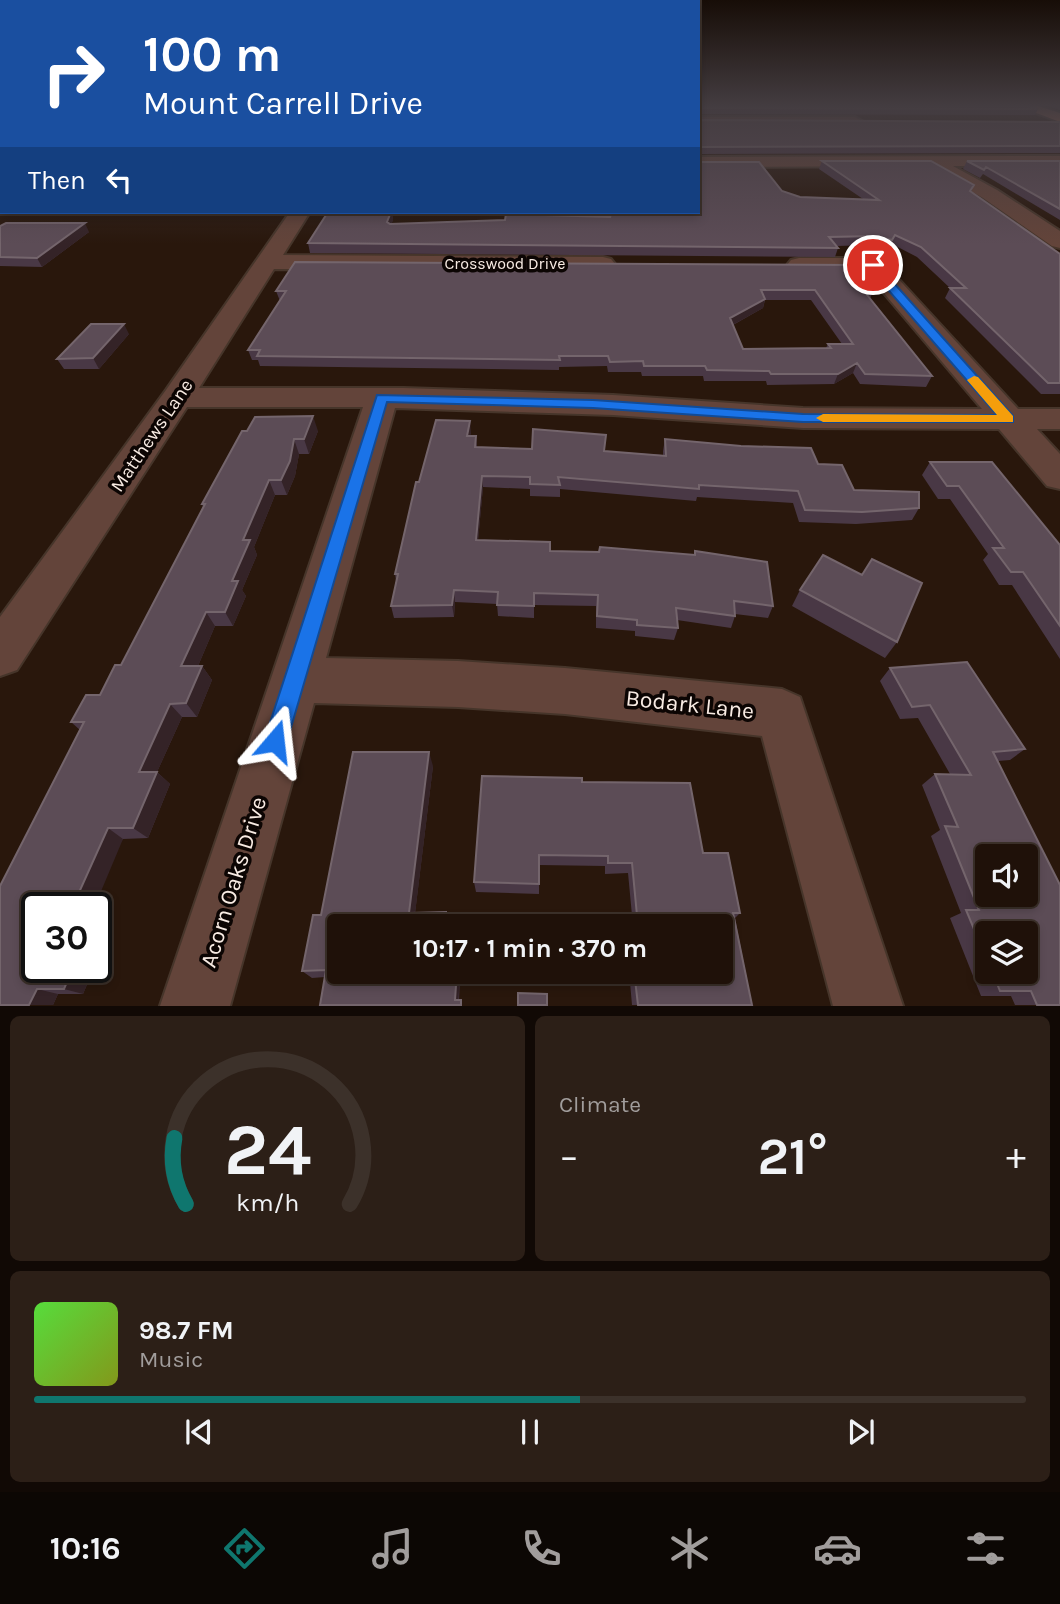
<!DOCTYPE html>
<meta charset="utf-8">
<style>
:root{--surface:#1f1109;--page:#2c1f17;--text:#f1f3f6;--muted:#a19d9c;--line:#3c312a;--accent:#0f766e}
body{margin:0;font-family:Karla,sans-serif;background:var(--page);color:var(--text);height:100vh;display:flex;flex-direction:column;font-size:26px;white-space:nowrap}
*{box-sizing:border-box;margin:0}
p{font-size:23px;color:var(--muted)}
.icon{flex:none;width:38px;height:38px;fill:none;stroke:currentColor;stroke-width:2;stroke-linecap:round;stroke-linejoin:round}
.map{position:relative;height:1006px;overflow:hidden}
.side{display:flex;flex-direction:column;gap:10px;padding:10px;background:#110905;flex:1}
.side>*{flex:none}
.hud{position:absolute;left:0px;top:0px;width:700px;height:214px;box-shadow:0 4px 10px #0003,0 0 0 2px var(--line);background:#1a4fa0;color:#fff;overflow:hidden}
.buttons{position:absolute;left:975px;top:844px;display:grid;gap:14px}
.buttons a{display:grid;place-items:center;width:63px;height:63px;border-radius:7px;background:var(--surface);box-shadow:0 4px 10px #0003,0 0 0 2px var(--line);font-size:35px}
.speed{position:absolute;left:21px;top:892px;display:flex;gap:14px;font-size:35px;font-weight:700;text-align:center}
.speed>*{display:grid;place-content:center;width:91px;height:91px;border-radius:50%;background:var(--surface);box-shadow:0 4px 10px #0003,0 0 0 2px var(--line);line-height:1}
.speed .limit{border:4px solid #111;border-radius:10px;background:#fff;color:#111}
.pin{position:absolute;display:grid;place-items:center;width:60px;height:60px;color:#fff;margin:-30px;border:4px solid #fff;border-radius:50%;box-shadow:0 2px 7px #0007}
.me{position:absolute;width:77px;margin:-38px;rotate:17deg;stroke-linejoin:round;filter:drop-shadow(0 0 5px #0008)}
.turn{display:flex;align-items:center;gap:24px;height:147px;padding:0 28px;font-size:32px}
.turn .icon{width:91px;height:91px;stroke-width:2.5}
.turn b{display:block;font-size:49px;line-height:60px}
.then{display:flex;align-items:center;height:66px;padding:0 28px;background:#0003;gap:14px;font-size:26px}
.big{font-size:52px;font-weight:700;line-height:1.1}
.side .tile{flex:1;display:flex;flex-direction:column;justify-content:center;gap:10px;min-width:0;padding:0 24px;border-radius:10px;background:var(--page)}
.side .dial{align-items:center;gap:0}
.dial svg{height:182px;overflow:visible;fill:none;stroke:var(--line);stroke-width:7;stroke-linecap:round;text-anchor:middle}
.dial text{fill:var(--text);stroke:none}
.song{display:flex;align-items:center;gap:21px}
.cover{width:84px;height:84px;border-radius:10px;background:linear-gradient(135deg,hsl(110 70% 55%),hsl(70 70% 35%))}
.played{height:7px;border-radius:4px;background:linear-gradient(90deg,var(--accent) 55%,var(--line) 55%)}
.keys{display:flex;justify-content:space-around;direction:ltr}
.heat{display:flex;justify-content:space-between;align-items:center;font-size:38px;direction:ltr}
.side .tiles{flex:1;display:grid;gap:10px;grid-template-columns:1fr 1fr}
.tile:last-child{grid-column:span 2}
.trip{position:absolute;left:327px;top:914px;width:406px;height:70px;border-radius:7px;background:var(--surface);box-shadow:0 4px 10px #0003,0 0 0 2px var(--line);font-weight:700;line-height:70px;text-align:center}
.tabs{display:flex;height:112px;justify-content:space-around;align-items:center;background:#0c0704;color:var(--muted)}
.tabs .icon{width:49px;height:49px}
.tabs .on{color:var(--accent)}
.tabs b{font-size:32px;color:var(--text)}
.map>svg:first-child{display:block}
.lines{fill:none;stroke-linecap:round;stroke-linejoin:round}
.minor-casing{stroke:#46352a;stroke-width:4}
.major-casing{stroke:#46352a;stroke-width:4}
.minor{fill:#63443a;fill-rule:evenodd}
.major{fill:#a96b55;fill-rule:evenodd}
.wall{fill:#493845;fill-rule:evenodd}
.shaded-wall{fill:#342327}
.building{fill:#5c4c56;stroke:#74656c;stroke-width:2;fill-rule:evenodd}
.route{fill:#1a73e8;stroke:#114b97;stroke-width:2}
.slow{fill:#f59e0b}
.labels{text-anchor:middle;stroke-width:7;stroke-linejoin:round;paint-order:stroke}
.far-street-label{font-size:16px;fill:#f8ebe3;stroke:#0c0503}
.street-label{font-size:19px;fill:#f8ebe3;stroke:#0c0503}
.near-street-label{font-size:23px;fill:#f8ebe3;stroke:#0c0503}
</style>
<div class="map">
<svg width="1060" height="1006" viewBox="0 0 1060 1006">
<rect width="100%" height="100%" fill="#29170c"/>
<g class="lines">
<defs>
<path id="minor" d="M 698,117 L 855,117 L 862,121 L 855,125 L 698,125 Z
M 1060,156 L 1060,166 L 953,166 L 997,190 L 1060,231 L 1060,248 L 1052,246 L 983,198 L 928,166 L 698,167 L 698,157 Z
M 0,198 L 2,198 L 2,210 L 0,210 Z
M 290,212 L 310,212 L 283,255 L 603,257 L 611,259 L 615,264 L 611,269 L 603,271 L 274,269 L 199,388 L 404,388 L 613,395 L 803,408 L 982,409 L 866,272 L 799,272 L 791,270 L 787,265 L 791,260 L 799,258 L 873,258 L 881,260 L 1018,409 L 1060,409 L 1060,429 L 1037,429 L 1060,454 L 1060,489 L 1047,486 L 999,429 L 803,428 L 613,415 L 395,408 L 326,658 L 458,661 L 565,668 L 782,689 L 800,697 L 903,1006 L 833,1006 L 762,736 L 565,714 L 458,707 L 314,703 L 230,1006 L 160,1006 L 363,407 L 187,407 L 17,670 L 0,676 L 0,617 L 166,390 Z"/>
<path id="major" d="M 1013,104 L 1032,104 L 1060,113 L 1060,122 Z"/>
</defs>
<use href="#minor" class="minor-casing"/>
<use href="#major" class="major-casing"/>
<use href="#minor" class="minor"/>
<use href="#major" class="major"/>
</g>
<path class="wall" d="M 698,104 L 1038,109 L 1035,115 L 698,114 Z
M 1039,104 L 1060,104 L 1060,110 Z
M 699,121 L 1060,122 L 1060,153 L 698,154 Z
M 822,161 L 974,185 L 971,192 L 1060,254 L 1060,394 L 1041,394 L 945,298 L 950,288 L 917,257 L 892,244 L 888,249 L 872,245 L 837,246 L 838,248 L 835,257 L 310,253 L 308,243 L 392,212 L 393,220 L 391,224 L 505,220 L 590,216 L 580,212 L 698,212 L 699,162 L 800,197 L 863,199 L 819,169 Z
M 967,161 L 1060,161 L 1060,220 L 983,174 L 980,178 L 963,169 Z
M 0,226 L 89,232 L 42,267 L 0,266 Z
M 295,262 L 873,291 L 870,299 L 932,376 L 926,387 L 860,384 L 853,373 L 834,384 L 767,385 L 766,381 L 704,381 L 703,376 L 642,376 L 641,372 L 608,372 L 607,366 L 559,367 L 559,370 L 260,366 L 258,360 L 252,360 L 248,350 L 280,301 L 276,291 ZM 765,300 L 811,300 L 842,344 L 828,344 L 826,348 L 743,349 L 733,325 L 763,308 Z
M 129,334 L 99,369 L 64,369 L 57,359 Z
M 242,431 L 318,431 L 309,454 L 299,454 L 295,476 L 287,495 L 275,495 L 254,547 L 257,555 L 242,590 L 246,596 L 233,626 L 215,626 L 198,666 L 202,666 L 212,680 L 197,717 L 182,717 L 157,772 L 170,784 L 148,838 L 123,839 L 37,968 L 94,968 L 83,994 L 58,994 L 53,1005 L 0,1005 L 80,730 L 71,722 L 100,695 L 121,665 L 203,507 L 202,504 Z
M 471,432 L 470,436 L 476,436 L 477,447 L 604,451 L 663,455 L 663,451 L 665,439 L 818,464 L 854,490 L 919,508 L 912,520 L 856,524 L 799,522 L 793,503 L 697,497 L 696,501 L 560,489 L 560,497 L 530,496 L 530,489 L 483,487 L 478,540 L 550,551 L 694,555 L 695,551 L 773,606 L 768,618 L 735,614 L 735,616 L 731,628 L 677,620 L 678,628 L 674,640 L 635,636 L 635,631 L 596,628 L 596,606 L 534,605 L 534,618 L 498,616 L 497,604 L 455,602 L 454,617 L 394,618 L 391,606 L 396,581 L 395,574 L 419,482 Z
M 930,462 L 1060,545 L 1060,659 L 1012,585 L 999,585 L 983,560 L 988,554 L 950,499 L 938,499 L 922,475 Z
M 800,590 L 897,642 L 885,658 L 792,606 Z
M 890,668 L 1025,749 L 1010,760 L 998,761 L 1060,1005 L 1015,1005 L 1011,996 L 981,996 L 950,918 L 961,913 L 931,836 L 940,830 L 922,785 L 935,774 L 950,774 L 918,718 L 900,719 L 880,681 ZM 987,933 L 1026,971 L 987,971 Z
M 433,766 L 415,913 L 450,921 L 450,926 L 340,926 L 460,976 L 459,1000 L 325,977 L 312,978 L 302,971 L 321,915 Z
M 582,782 L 703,853 L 740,913 L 735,918 L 752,1005 L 632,1005 L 629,971 L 721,971 L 721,926 L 633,926 L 628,873 L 605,874 L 605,866 L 539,865 L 539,894 L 476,892 L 474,882 Z"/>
<path class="shaded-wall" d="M 392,212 L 393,220 L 389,231 L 387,222 Z
M 85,223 L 89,232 L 42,267 L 37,258 Z
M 765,299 L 763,308 L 727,328 L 730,318 Z
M 124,324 L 129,334 L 99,369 L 93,358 Z
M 857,363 L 853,373 L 834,384 L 838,374 Z
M 313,416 L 318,431 L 309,454 L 304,439 Z
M 470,421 L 471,432 L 468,448 L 467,436 Z
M 294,439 L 299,454 L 295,476 L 287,495 L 281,480 Z
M 482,476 L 483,487 L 477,552 L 476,540 Z
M 269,480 L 275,495 L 254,547 L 257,555 L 242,590 L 246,596 L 233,626 L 225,612 L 232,581 L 243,540 Z
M 454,590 L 455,602 L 454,617 L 452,605 Z
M 206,612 L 215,626 L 192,680 L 181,666 Z
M 202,666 L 212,680 L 197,717 L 186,703 Z
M 170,704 L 182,717 L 157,772 L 170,784 L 148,838 L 133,828 L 139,772 Z
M 429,752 L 433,766 L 414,922 L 409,913 Z
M 108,828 L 123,839 L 94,908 L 72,908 Z
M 446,912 L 450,921 L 450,926 L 446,926 Z
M 96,913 L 113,921 L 96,963 Z
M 73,968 L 94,968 L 83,994 L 64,989 Z
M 457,971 L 460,976 L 458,1005 L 455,1000 Z
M 37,989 L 58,994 L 53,1005 L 29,1005 Z"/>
<path class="building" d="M 0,104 L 2,104 L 2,174 L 0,174 L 0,111 L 2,105 L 0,105 Z
M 698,104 L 1024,104 L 1038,109 L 699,108 L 698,111 Z
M 698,120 L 1060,122 L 1060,146 L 699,147 L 698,152 Z
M 698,161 L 699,162 L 759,162 L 782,191 L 800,197 L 879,200 L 822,161 L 931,161 L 974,185 L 970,191 L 1060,254 L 1060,383 L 1048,383 L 950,288 L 966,288 L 921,247 L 895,235 L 892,240 L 875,236 L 829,237 L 838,248 L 308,243 L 328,212 L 391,212 L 387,222 L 390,224 L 505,220 L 506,214 L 611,217 L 600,212 L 698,212 Z
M 967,161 L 1060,161 L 1060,209 L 986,167 L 984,170 Z
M 6,223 L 85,223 L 37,258 L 0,257 L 0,226 Z
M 295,262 L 852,265 L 873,291 L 864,291 L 932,376 L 865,374 L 857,363 L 838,374 L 771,374 L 769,371 L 707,370 L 705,366 L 644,366 L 643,361 L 610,362 L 608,356 L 559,356 L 560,360 L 257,356 L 260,350 L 248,350 L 286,291 L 276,291 ZM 761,290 L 815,290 L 853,344 L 828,344 L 831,348 L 743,349 L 730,318 L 765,299 Z
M 91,324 L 124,324 L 93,358 L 57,359 Z
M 313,416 L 304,439 L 294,439 L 290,461 L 281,480 L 269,480 L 243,540 L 250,540 L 232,581 L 238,581 L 225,612 L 206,612 L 181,666 L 202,666 L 186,703 L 170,704 L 139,772 L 157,772 L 133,828 L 108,828 L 72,908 L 37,908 L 37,968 L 73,968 L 64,989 L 37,989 L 29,1005 L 0,1005 L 0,886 L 84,722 L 71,722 L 86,695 L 100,695 L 115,665 L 121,665 L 205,504 L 202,504 L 242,431 L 247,431 L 255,417 Z
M 436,420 L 470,421 L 467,436 L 476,436 L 475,447 L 532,449 L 533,429 L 606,435 L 604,451 L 666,456 L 665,439 L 741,446 L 811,448 L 818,464 L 842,465 L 854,490 L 919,492 L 919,508 L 862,512 L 805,510 L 798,491 L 699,485 L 699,489 L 558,477 L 560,485 L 530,484 L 530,477 L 482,476 L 476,540 L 550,542 L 550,551 L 599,552 L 600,547 L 695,555 L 695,551 L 767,562 L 773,606 L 734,601 L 735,616 L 676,608 L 678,628 L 637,625 L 637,620 L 597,616 L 598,595 L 534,593 L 534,606 L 497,605 L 498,592 L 454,590 L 452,605 L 391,606 L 398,574 L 395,574 L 416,482 L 419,482 Z
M 930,462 L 992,462 L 1060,545 L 1060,626 L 1023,572 L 1011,572 L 993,548 L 1004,548 L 959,486 L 947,486 Z
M 823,555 L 862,575 L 872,559 L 922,583 L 897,642 L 800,590 Z
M 967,662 L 1025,749 L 993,752 L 1060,885 L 1060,1005 L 1037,1005 L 1031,991 L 1000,991 L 992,971 L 1026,971 L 1026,933 L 987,933 L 987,960 L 966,910 L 979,910 L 945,826 L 958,827 L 935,774 L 971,775 L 930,705 L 912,707 L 890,668 ZM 987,856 L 1026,856 L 1026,894 L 987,894 Z
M 353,752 L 429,752 L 409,913 L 446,912 L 446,926 L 340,926 L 340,971 L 457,971 L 455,1000 L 461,1000 L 461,1005 L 320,1005 L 326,970 L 302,971 L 313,915 L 321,915 Z
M 482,776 L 582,778 L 582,782 L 690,783 L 703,853 L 728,853 L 740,913 L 733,913 L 752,1005 L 638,1005 L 634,971 L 721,971 L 721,926 L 638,926 L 632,863 L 608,863 L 608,856 L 539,855 L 539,884 L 474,882 Z
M 518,993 L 547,994 L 547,1005 L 518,1005 Z"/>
<linearGradient id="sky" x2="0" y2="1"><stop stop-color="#170d07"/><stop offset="0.43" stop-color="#433c40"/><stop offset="1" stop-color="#433c40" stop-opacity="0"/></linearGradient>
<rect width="1060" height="244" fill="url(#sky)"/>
<path class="route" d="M 869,263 L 876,263 L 1013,416 L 1013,422 L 803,422 L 593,408 L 387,402 L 287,741 L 283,749 L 275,752 L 268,749 L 264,741 L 377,395 L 593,400 L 803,414 L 997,415 L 869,268 Z"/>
<path class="slow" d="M 974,376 L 978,377 L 1013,416 L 1013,422 L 823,422 L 816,418 L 823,414 L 997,415 L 967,380 Z"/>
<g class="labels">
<g class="far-street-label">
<text x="505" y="269">Crosswood Drive</text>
</g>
<g class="street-label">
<text transform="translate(151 435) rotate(-56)" y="7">Matthews Lane</text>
</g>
<g class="near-street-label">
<text transform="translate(690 704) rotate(6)" y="8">Bodark Lane</text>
<text transform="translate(233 882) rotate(-73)" y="8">Acorn Oaks Drive</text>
</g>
</g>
</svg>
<div class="buttons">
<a><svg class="icon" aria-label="sound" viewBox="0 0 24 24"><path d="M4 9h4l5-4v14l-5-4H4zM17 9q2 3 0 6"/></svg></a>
<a><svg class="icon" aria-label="layers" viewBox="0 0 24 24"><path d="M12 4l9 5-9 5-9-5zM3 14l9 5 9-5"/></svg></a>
</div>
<div class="speed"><div class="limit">30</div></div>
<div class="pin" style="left:873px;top:265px;background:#d93025"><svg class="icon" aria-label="arrive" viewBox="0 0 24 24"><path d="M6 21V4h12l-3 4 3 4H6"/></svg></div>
<svg class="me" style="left:275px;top:741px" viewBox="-20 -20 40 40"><path d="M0-17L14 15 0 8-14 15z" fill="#1a73e8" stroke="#fff" stroke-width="4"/></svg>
<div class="trip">10:17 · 1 min · 370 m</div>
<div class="hud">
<div class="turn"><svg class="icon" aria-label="right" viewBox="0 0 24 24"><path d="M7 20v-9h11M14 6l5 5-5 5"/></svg><div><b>100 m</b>Mount Carrell Drive</div></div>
<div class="then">Then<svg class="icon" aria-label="left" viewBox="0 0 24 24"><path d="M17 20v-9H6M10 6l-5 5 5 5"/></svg></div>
</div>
</div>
<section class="side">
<div class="tiles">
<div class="tile dial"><svg viewBox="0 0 100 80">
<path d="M14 69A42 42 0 1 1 86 69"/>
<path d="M14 69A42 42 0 0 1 9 40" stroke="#0f766e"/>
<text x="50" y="56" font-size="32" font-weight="700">24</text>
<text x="50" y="72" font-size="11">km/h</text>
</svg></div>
<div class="tile"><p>Climate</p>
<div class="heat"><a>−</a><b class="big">21°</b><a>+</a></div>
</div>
<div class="tile">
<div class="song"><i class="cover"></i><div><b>98.7 FM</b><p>Music</p></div></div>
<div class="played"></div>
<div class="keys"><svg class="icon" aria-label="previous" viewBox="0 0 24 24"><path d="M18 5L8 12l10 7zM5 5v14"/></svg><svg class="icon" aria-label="pause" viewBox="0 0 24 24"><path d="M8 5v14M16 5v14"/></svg><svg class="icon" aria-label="next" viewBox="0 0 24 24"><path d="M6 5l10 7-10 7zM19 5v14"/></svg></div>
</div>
</div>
</section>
<nav class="tabs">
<b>10:16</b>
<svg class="icon on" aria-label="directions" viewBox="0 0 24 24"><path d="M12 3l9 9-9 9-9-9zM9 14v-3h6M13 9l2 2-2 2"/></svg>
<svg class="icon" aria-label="music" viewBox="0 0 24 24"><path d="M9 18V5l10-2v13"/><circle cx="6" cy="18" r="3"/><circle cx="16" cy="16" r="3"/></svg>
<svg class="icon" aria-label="phone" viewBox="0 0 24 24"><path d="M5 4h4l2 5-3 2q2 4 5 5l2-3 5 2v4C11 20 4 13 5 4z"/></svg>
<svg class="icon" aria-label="climate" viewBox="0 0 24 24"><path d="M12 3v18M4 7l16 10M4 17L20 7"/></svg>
<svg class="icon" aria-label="car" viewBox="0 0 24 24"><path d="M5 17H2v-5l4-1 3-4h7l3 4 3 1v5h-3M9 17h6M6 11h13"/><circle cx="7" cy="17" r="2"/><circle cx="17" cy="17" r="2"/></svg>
<svg class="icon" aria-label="filters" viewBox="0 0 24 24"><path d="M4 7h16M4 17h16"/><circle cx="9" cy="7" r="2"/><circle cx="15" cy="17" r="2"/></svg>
</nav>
